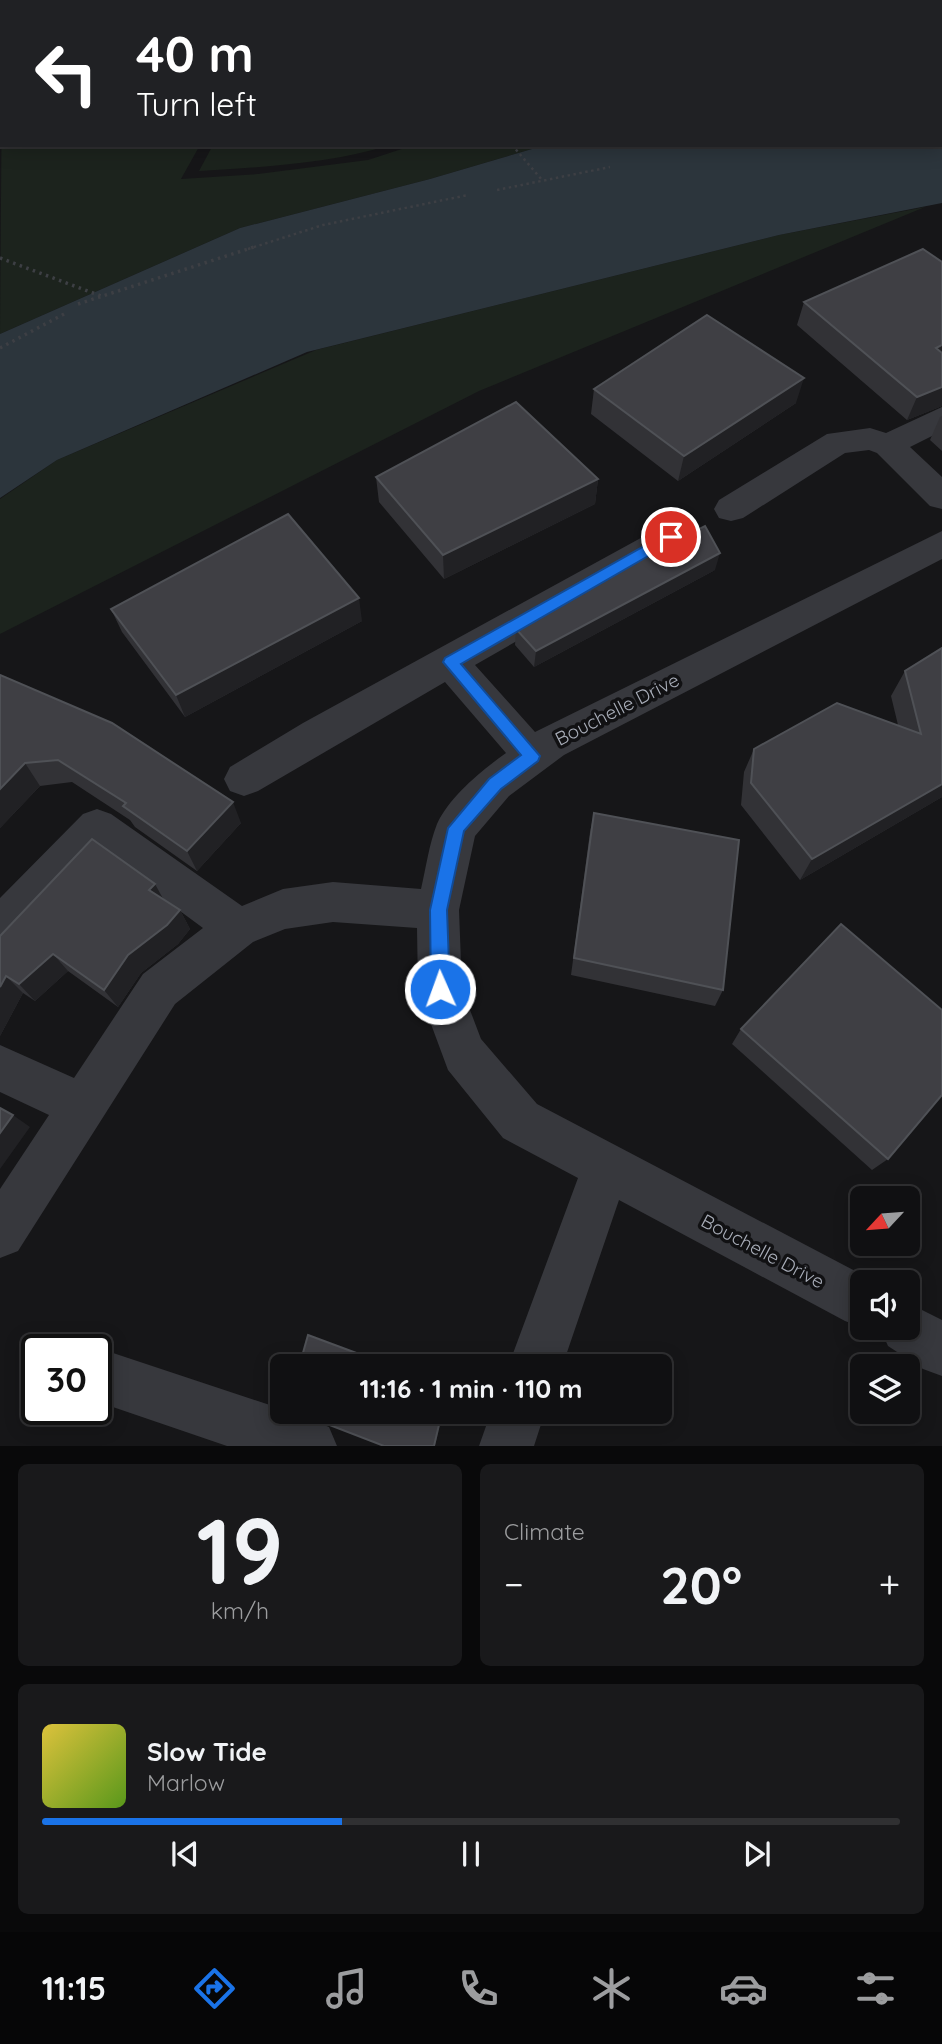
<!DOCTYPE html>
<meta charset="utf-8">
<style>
:root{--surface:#101012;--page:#19191b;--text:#f1f3f6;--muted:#9c9d9f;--line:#303032;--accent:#1a73e8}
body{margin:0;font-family:Quicksand,sans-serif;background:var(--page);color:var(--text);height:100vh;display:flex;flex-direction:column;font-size:26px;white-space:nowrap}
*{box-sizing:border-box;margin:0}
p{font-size:23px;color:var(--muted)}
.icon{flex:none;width:38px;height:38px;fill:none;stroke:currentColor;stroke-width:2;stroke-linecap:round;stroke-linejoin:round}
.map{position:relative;height:1446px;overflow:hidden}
.side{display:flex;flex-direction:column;gap:18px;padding:18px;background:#09090a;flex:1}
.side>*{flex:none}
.top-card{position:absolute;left:0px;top:0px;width:943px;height:147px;box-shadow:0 4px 18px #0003,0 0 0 2px var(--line);background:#202124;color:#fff;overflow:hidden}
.needle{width:46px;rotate:244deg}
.tools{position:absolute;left:850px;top:1186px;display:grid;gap:14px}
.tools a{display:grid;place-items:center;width:70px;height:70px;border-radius:10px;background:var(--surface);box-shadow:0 4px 18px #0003,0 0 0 2px var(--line);font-size:35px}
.speed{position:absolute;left:21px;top:1334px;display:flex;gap:14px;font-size:35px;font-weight:700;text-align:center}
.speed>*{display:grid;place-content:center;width:91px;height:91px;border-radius:50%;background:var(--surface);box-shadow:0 4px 18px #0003,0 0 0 2px var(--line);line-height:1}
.speed .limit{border:4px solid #111;border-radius:10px;background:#fff;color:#111}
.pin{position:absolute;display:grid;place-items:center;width:60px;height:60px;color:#fff;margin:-30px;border:4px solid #fff;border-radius:50%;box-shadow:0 2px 7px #0007}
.me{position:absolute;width:77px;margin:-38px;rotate:358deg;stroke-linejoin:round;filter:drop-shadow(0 0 5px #0008)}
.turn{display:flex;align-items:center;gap:24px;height:147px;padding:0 21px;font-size:32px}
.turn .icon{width:91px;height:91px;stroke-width:2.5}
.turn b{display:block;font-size:49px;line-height:60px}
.big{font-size:52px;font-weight:700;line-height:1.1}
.side .widget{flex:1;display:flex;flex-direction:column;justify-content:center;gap:10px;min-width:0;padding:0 24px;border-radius:10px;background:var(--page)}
.side .dial{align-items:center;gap:0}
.dial b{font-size:91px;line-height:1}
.song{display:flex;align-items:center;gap:21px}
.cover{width:84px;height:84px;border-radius:10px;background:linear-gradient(135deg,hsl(50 70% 55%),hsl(90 70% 35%))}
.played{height:7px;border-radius:4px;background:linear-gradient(90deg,var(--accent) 35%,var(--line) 35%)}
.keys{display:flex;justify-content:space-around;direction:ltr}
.heat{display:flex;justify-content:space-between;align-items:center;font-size:38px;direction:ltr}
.side .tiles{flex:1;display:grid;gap:18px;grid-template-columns:1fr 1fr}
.widget:last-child{grid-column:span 2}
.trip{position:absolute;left:270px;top:1354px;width:402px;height:70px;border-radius:10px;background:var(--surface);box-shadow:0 4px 18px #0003,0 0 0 2px var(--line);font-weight:700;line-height:70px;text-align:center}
.tabs{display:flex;height:112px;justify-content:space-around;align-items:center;background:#060607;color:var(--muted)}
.tabs .icon{width:49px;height:49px}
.tabs .active{color:var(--accent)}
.tabs b{font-size:32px;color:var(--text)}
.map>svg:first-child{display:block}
.green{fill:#1c231d}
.water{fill:#2c353c}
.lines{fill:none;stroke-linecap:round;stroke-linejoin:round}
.path-far1{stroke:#3d3f44;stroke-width:2.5;stroke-dasharray:2.5 3.5;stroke-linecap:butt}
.path{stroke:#3d3f44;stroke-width:3.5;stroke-dasharray:2.5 4.5;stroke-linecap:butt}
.minor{fill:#37383d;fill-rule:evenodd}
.major{fill:#53555c;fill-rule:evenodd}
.wall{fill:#323236}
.shaded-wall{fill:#212124}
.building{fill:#3f3f44;stroke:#4f5156;stroke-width:2}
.route{fill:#1a73e8;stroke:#114b97;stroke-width:2}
.labels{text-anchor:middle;stroke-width:7;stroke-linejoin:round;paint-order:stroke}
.street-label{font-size:19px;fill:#a8adb8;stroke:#111113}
</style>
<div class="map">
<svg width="942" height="1446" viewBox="0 0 942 1446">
<rect width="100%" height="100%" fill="#161618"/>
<path class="green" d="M 2,64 L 2,145 L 200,145 L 181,179 L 258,174 L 368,160 L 414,145 L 570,145 L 532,149 L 430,179 L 240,228 L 0,334 Z
M 213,145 L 390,145 C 329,164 262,167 199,171 Z
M 925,207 L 479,391 L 0,634 L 0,499 L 57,460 L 316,350 L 779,235 Z"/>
<path class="water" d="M 492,0 L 749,0 L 753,2 L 494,2 Z
M 942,87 L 942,203 L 779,235 L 307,352 L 57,460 L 0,498 L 0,334 L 240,228 L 430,179 L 532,149 L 570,145 L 942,145 Z"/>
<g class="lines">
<path class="path-far1" d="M 512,145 L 542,180
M 497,190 L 610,167
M 248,249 L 323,225 L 468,195"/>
<path class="path" d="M 0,258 L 101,296
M 78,304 L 254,247
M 0,348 L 66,313"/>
<path class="minor" d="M 854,0 L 879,0 L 880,2 L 855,2 Z
M 924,0 L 942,0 L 942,7 L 942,2 Z
M 942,407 L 942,431 L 910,447 L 942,477 L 942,509 L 930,506 L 877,453 L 869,450 L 845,453 L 743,518 L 731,521 L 719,518 L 714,509 L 719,500 L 827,434 L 870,428 L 886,433 Z
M 671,524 L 683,528 L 688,537 L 683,546 L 475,665 L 535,732 L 942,531 L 942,559 L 564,755 L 509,796 L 475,836 L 459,910 L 462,989 L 481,1039 L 537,1104 L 878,1283 L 863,1283 L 864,1328 L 845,1321 L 619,1200 L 562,1367 L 508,1367 L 578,1178 L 503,1138 L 448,1070 L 418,989 L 417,928 L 333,922 L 285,929 L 253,942 L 175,1004 L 18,1251 L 0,1258 L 0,1189 L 49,1115 L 0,1092 L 0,1045 L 74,1078 L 143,974 L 203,928 L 100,852 L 15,942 L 0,948 L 0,898 L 83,814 L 97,809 L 111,814 L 242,906 L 283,889 L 333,882 L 421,889 C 426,868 429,844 437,824 C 450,796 481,771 506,753 L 445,682 L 258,791 L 244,796 L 230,791 L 224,779 L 230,767 L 303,723 L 659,528 Z
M 908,1303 L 942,1320 L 942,1376 L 923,1369 L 888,1346 L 880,1328 L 908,1328 Z
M 107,1351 L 282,1409 L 282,1412 L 291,1412 L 329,1427 L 337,1446 L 227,1446 L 107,1405 L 96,1400 L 96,1356 Z
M 491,1412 L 545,1412 L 534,1446 L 479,1446 Z"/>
<path class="major" d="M 186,0 L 215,0 L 185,2 Z
M 0,38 L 2,38 L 2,52 L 0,52 Z"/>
</g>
<path class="wall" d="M 942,262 L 942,406 L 907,420 L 797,325 L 804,302 Z
M 594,389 L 796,403 L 678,481 L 591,414 Z
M 942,416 L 942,451 L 930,440 L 940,417 Z
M 376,477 L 598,479 L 595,504 L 444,579 L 379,502 Z
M 715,570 L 534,667 L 515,645 L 516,629 Z
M 111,609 L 362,621 L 185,717 L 122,632 Z
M 942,648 L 942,797 L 800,880 L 741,805 L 744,772 L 754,749 L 898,725 L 891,696 L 905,671 Z
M 0,675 L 241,823 L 197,871 L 135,827 L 130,820 L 72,782 L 40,786 L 0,828 Z
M 594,813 L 723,990 L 715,1006 L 571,975 L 590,832 Z
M 164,900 L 180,910 L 190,929 L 178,944 L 141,973 L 118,1007 L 68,971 L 35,1001 L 23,993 L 0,1036 L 0,936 Z
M 741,1029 L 888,1159 L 872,1170 L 732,1044 Z"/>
<path class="shaded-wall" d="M 942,345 L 942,363 L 936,348 Z
M 804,378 L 796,403 L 678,481 L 684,456 Z
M 942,387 L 942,406 L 907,420 L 917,397 Z
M 598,479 L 595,504 L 444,579 L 443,555 Z
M 720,553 L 715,570 L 534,667 L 536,651 Z
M 359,598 L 362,621 L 185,717 L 176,695 Z
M 25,763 L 40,786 L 0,828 L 0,789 Z
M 942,784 L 942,797 L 800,880 L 812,859 Z
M 233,802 L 241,823 L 197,871 L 187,851 Z
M 155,884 L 166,904 L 149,890 Z
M 180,910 L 190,929 L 178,944 L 141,973 L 118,1007 L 104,990 L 128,955 Z
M 53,954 L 68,971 L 35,1001 L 19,984 Z
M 6,976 L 23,993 L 0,1036 L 0,987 Z
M 13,1115 L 30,1127 L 0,1169 L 0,1133 Z
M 442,1412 L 443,1412 L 435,1446 L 434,1446 Z"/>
<path class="building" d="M 923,249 L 942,262 L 942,345 L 936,348 L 942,353 L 942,387 L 917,397 L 804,302 Z
M 707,315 L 804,378 L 684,456 L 594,389 Z
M 516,402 L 598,479 L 443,555 L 376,477 Z
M 288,514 L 359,598 L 176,695 L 111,609 Z
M 705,526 L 720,553 L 536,651 L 516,629 L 615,572 Z
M 942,648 L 942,784 L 812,859 L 751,783 L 754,749 L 837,703 L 921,734 L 905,671 Z
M 0,675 L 112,723 L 233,802 L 187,851 L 123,806 L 126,803 L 58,760 L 25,763 L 0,789 Z
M 594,813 L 739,840 L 723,990 L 574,958 Z
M 92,839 L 155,884 L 149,890 L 180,910 L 167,925 L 128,955 L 104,990 L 53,954 L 19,984 L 6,976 L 0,987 L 0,936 Z
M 841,924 L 942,1010 L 942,1095 L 888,1159 L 741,1029 Z
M 0,1108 L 13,1115 L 0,1133 Z
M 308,1335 L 394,1367 L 299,1367 Z
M 296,1412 L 442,1412 L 434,1446 L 384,1446 Z"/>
<path class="route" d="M 671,531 L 679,537 L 676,540 L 461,664 L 540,756 L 538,761 L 501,789 L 464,831 L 447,910 L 450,989 L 447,995 L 440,998 L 434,995 L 431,989 L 430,910 L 448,828 L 489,779 L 521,755 L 443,662 L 445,658 Z"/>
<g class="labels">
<g class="street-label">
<text transform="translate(617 709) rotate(-27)" y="7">Bouchelle Drive</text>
<text transform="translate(763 1251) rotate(28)" y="7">Bouchelle Drive</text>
</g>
</g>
</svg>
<div class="tools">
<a><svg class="needle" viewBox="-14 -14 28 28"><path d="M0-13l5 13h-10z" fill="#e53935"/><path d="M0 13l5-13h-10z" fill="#9c9d9f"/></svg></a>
<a><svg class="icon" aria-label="sound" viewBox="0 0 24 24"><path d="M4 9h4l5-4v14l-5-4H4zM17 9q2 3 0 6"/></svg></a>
<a><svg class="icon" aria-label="layers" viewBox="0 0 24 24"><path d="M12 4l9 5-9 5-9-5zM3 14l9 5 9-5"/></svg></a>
</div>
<div class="speed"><div class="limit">30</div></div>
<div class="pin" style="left:671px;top:537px;background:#d93025"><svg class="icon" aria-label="arrive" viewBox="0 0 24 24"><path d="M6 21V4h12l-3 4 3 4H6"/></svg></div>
<svg class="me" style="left:440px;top:989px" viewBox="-20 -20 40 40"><circle r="17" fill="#1a73e8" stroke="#fff" stroke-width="3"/><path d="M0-11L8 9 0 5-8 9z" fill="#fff"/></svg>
<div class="trip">11:16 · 1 min · 110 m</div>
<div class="top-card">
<div class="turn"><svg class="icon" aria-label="left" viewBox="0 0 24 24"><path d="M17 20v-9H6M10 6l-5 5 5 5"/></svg><div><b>40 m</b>Turn left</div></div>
</div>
</div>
<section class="side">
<div class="tiles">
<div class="widget dial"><b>19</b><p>km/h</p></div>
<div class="widget"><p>Climate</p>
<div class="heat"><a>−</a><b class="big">20°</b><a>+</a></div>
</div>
<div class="widget">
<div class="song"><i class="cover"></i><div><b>Slow Tide</b><p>Marlow</p></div></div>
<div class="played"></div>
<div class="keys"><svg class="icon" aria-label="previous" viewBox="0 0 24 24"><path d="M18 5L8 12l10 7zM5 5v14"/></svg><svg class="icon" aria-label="pause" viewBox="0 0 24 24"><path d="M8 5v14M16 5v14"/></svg><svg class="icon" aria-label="next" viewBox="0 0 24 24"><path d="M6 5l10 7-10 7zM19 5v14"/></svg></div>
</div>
</div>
</section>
<nav class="tabs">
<b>11:15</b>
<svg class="icon active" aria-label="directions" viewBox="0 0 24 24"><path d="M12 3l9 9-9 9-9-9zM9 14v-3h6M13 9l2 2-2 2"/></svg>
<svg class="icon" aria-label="music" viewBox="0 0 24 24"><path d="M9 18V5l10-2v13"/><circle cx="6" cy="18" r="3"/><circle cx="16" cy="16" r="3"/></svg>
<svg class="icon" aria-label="phone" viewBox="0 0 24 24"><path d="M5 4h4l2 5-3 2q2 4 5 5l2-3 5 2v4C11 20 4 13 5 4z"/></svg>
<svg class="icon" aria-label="climate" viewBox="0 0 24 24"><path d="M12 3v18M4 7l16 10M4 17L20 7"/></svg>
<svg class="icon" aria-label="car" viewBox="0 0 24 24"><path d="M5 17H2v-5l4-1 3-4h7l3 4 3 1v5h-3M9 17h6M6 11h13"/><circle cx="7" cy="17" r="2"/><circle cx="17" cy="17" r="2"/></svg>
<svg class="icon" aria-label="filters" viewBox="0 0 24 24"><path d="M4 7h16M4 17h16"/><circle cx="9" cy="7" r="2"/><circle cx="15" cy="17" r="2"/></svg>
</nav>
